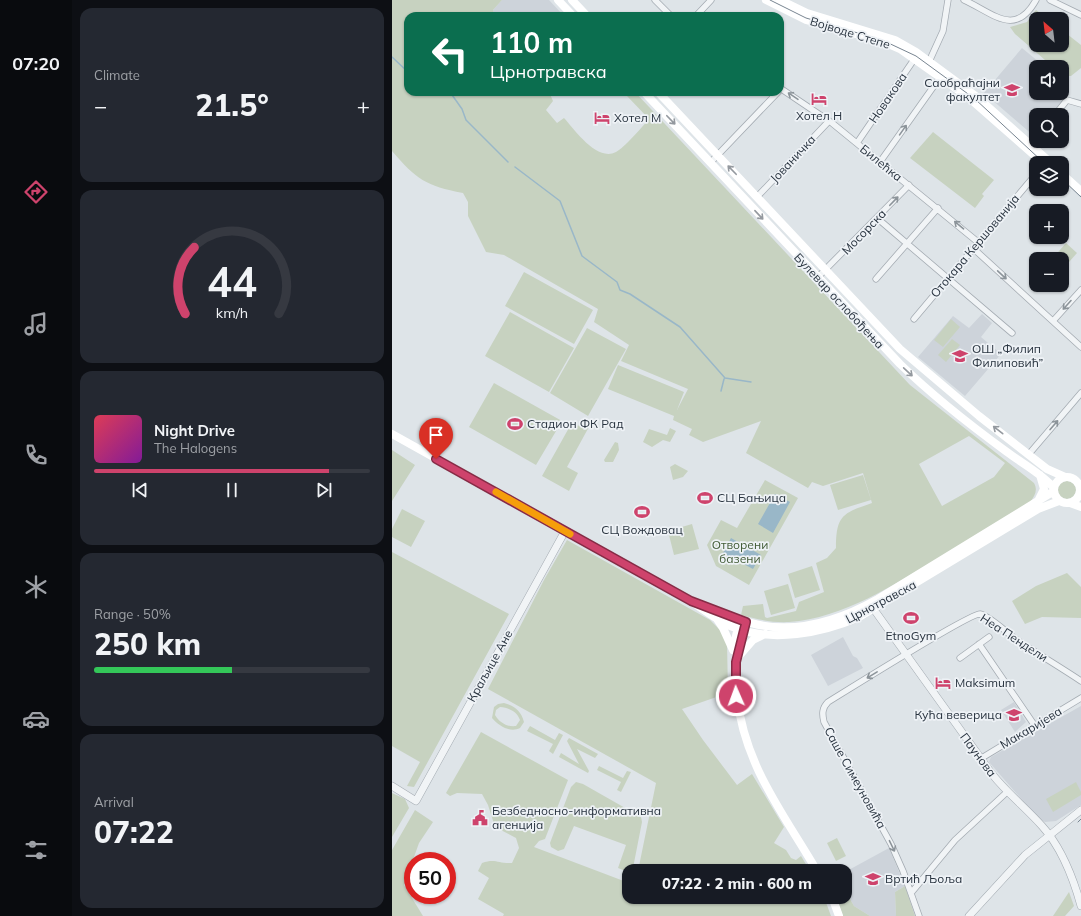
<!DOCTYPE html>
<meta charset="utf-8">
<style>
:root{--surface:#171b24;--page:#242831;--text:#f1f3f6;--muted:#9ea1a6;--line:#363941;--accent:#ce436c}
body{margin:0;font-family:Mulish,sans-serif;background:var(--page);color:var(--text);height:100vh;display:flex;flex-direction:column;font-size:15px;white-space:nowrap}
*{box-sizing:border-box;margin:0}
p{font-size:13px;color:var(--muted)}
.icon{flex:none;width:22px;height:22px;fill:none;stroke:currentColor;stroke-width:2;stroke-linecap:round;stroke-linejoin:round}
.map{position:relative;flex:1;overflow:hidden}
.details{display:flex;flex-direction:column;gap:8px;padding:8px;background:#0d0f14;width:320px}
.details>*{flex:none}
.hud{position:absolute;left:12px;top:12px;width:380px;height:84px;border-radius:12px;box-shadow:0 1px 3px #0004;background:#0b6e4f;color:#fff;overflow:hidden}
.needle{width:26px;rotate:332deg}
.buttons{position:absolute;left:637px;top:12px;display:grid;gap:8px}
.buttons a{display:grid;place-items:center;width:40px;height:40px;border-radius:8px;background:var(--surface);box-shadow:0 1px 3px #0004;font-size:20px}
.speed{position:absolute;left:12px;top:852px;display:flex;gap:8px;font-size:20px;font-weight:700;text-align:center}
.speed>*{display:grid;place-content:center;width:52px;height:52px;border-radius:50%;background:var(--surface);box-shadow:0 1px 3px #0004;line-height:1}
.speed .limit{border:6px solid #d22;background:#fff;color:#111}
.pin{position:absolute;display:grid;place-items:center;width:34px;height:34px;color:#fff;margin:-41px -17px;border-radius:50% 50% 50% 0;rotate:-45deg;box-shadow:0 0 4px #0007}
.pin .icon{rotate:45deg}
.me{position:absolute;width:44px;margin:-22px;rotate:358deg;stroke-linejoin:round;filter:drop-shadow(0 0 3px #0008)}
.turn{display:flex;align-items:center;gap:14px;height:84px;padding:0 20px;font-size:18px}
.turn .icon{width:52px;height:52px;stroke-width:2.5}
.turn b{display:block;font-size:28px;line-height:34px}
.big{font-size:30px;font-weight:800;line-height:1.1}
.details .card{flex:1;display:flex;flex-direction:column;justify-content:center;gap:6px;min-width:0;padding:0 14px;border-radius:12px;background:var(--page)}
.details .dial{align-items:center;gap:0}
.dial svg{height:104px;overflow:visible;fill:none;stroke:var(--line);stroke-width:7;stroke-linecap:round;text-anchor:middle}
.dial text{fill:var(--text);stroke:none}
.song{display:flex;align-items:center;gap:12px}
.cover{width:48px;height:48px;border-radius:6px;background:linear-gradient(135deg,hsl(350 70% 55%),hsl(290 70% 35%))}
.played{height:4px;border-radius:2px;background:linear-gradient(90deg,var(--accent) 85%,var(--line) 85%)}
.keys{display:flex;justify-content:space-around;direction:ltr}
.heat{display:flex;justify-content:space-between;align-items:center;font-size:22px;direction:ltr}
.charge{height:6px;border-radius:3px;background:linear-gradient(90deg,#34c759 50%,var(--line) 0)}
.trip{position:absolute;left:230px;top:864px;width:230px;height:40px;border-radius:12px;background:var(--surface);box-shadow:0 1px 3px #0004;font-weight:800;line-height:40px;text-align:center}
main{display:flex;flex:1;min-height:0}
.tab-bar{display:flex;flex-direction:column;width:72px;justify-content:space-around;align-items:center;background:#090b0e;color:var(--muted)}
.tab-bar .icon{width:28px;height:28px}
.tab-bar .on{color:var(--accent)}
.tab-bar b{font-size:18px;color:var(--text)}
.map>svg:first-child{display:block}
.built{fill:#cdd3da}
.green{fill:#c7d2c0;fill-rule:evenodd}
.water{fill:#99b7c8}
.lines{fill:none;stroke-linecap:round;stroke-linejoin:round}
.stream{stroke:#99b7c8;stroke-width:1.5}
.minor-casing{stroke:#a4abb2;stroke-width:7}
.tertiary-casing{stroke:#a4abb2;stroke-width:8}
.minor{stroke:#f1f4f6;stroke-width:5.5}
.tertiary{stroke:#f1f4f6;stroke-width:7}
.secondary{stroke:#fff;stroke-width:8}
.tram{stroke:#788591;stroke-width:1}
.oneway{stroke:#8c949a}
.oneway2{stroke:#94999f}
.route-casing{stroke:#862c46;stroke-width:10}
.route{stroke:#ce436c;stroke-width:7}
.slow{stroke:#f59e0b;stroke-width:7}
.labels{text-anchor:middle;stroke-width:3.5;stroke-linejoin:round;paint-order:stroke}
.street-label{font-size:12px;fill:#28333f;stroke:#eef2f6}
.poi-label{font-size:12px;fill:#28333f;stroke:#eef2f6;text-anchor:start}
.park-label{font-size:12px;fill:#415b35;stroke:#eef2f6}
</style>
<main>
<nav class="tab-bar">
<b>07:20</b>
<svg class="icon on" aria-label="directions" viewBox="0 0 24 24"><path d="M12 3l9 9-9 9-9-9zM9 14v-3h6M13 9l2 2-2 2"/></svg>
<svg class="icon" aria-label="music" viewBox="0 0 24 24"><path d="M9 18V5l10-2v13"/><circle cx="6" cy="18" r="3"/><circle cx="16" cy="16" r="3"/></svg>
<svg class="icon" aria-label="phone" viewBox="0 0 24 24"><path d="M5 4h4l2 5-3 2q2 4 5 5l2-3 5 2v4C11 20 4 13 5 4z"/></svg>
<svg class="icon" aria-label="climate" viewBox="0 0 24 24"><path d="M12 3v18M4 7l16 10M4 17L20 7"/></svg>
<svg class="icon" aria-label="car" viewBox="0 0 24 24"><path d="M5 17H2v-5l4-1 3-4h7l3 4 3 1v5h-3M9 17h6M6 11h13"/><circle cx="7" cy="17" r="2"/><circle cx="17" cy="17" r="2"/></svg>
<svg class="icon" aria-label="filters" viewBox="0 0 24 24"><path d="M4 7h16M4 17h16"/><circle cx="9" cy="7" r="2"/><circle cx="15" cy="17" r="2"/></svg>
</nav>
<section class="details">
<div class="card"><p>Climate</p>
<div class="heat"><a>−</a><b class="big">21.5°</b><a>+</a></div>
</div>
<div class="card dial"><svg viewBox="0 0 100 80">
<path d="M14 69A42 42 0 1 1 86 69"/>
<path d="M14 69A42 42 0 0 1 21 18" stroke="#ce436c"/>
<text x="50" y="56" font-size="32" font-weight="700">44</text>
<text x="50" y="72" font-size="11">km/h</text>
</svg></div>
<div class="card">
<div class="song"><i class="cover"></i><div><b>Night Drive</b><p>The Halogens</p></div></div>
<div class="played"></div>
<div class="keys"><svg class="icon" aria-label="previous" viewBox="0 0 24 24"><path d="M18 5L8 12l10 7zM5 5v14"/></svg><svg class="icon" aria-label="pause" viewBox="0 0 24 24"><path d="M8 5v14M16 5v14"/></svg><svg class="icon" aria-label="next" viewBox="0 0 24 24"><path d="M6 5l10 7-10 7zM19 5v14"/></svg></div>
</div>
<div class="card"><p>Range · 50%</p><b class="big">250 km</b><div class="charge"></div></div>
<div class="card"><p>Arrival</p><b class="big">07:22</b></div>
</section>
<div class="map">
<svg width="689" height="916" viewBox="0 0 689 916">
<rect width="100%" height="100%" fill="#dee4e8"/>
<path class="built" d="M 110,0 L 157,0 L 172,16 L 103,16 L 101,10 Z
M 630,48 L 653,67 L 644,67 L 644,93 L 670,93 L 670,81 L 673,87 L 671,102 L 661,115 L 644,115 L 643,137 L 592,93 Z
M 590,314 L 600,323 L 589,337 L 609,354 L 573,396 L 526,357 L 561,316 L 577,328 Z
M 451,637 L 461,656 L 465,658 L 471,668 L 436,686 L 419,655 Z
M 622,702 L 634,722 L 623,732 L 609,710 Z
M 689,706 L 689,805 L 664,821 L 653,822 L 646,818 L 597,762 L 599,757 Z
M 497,848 L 513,886 L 503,892 L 504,916 L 478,916 L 462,906 L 453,890 L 453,872 Z"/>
<path class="green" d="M 0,0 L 110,0 L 101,10 L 103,16 L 16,16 L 16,92 L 157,92 L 161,101 L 154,110 L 165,123 L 172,118 C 183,130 205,162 224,152 C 232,148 250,127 257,119 L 235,96 L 238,92 L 243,92 L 518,385 L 642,483 C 646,490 643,496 638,502 C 607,521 577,539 547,558 C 501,585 452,618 397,622 C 381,623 364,619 349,615 L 351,606 L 371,604 L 373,617 L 375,618 L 404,611 L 407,602 L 432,592 L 424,563 L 435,558 L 444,548 C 444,515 451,513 480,503 L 471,473 L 431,486 L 420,482 L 416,488 L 354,453 L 369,421 L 311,442 L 297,435 L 300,429 L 281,420 L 282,416 L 216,389 L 226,365 L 292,392 L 285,410 L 296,389 L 229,361 L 237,345 L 202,322 L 206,309 L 112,255 L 94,252 L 76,216 L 76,202 L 71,193 C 34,186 24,179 0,151 ZM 577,436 L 613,463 L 602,477 L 550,506 L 527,464 Z
M 644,10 L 656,19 L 644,19 L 644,45 L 670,45 L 670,30 L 689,45 L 689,68 L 679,76 L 672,76 L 670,75 L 670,67 L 661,67 L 623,34 L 618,27 L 635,22 Z
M 541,132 L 602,180 L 590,194 L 592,196 L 583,208 L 518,158 Z
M 674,243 L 685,253 L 670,270 L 670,259 L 660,259 Z
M 132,272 L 201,310 L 182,344 L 113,306 Z
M 118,312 L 182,348 L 157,392 L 93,356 Z
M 559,319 L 568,327 L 551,347 L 542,340 Z
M 195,328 L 234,349 L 196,416 L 158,393 Z
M 560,339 L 568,345 L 554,362 L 546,355 Z
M 102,383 L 170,421 L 144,465 L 77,427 Z
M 198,425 L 175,467 L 186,473 L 177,491 L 150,476 L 178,426 Z
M 278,428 L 284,431 L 278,442 L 271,440 L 260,447 L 251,442 L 257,429 L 275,435 Z
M 223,442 L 226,443 L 227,450 L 221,462 L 213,462 L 212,460 Z
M 0,450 L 23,465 L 0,501 Z
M 283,464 L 296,471 L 291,477 L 281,480 L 278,467 Z
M 471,475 L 479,500 L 446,510 L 438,485 Z
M 373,480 L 406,498 L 357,585 L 324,566 L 315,545 L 329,520 L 345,528 Z
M666 490a9 9 0 1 1 18 0a9 9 0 1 1-18 0Z
M 10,509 L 33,521 L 19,547 L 0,537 L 0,529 Z
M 300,524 L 307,549 L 282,555 L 276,531 Z
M 175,540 L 318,620 L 330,632 L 335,642 L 336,693 L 290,709 L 311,740 L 345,785 L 360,774 L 392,827 L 382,843 L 394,850 L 399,858 L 404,860 L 409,856 L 418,871 L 371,871 L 368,868 L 366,871 L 246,871 L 264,783 L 96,689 L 152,580 Z
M 0,552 L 117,614 L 22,787 L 15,786 L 28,762 L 0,746 Z
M 420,566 L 428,590 L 403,598 L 396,574 Z
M 675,573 L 689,587 L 689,618 L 650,617 L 633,624 L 620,601 L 644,586 Z
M 396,584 L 403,608 L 379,615 L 372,591 Z
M 112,703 C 123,706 129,711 132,722 L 128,728 C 118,733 107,726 100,718 L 102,707 L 106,704 ZM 108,707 C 117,708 125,711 128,720 L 124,726 C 115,727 108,723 103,715 L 104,710 Z
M 138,726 L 163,740 L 167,733 L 171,735 L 161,754 L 157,751 L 161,744 L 135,731 Z
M 89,732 L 176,780 L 153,839 L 147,841 L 142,847 L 237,883 L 237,897 L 432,897 L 439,916 L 111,916 L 112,914 L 86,899 L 97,878 L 86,871 L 90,863 C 104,858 106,864 120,863 L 127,848 L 124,838 L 103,827 L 96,805 L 90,794 L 65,793 L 58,796 L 54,793 Z
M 177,738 L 206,754 L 203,758 L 185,749 L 197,771 L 196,773 L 167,757 L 169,753 L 187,764 L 175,741 Z
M 207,766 L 231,778 L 235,771 L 239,772 L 229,792 L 225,790 L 229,782 L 205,770 Z
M 184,782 L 191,784 L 249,817 L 250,822 L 241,868 L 240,871 L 237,871 L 237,874 L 233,874 L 234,871 L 226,868 L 234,845 L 182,826 L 172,849 L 166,851 L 159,847 L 158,843 L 179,787 Z
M 684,782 L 689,792 L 689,795 L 661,812 L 654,799 Z
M 0,793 L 13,799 L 17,808 L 0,837 Z
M 23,810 L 41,822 L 27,843 L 12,885 L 31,916 L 0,916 L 0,850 Z
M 445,838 L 454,856 L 444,861 L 435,843 Z
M 513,886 L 523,916 L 504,916 L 503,892 Z
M 453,890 L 462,906 L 478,916 L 451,916 L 444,897 L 453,897 Z
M 677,892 L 682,906 L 673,916 L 661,916 Z"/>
<path class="water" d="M 383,494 L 398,502 L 381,533 L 366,524 Z
M 339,538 L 369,555 L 361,569 L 331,553 Z"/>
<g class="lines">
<path class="stream" d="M 0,57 L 16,72
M 58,92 L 70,109 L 74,120 L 116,162
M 123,167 L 168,201 L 190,256 L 225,282 L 228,290 L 238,294 L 288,327 L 333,378 L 359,382
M 329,391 L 332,379"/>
<defs>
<path id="minor" d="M 263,0 L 279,16
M 572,0 C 601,13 623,38 644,0
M 658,0 L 689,15
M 304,16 L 319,0
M 536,64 L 551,31 L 556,0
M 388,88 L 440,123 L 587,243
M 663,115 L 675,100 L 689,104
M 465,143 L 523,58
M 638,144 L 644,138
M 319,162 L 386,92
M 488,162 L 549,76
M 365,197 L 437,121
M 485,218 L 620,333
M 582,249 L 689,347
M 425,278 L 517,185
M 484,279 L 546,208
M 522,319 L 644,174
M 661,321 L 689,290
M 637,454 L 689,393
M 587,644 L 643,726
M 568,658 L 597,637
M 588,759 L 689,698
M 519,893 L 563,840 L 615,792
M 527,916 L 511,871 L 499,844 L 432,722 C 430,714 430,708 436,702 C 454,691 578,613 588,614 C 598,616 616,634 625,640 C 646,654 668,667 689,681"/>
<path id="tertiary" d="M 478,604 L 600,774 C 615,793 634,808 650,826 C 670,848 681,877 689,906
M 0,786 L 24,801 L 173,531
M 577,916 L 633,855 L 689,810"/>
</defs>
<use href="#minor" class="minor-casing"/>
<use href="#tertiary" class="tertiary-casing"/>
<use href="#minor" class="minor"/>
<use href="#tertiary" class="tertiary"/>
<path class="secondary" d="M 166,0 L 181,16
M 180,0 L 195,16
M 374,0 L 414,20 L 492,42 L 508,49 L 576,97 L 651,163
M 388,0 L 415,13 L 503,40 L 524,52 L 585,97 L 659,163
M 252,92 L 508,364 C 541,396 578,425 615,452 C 631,464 649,473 662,488
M 266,92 L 508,349 L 587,416 L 655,469 L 673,477
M 670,174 L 689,191
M 0,434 L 299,601 C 312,610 326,621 341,627 C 380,643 430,633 467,617 L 646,509 L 667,501
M662 490a13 13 0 1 1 26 0a13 13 0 1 1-26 0Z
M 646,501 L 652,489 L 648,475
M 678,503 L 689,507
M 312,606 C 328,612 343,619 359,623 C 403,635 447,621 486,599 L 662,491
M 325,619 L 331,628 L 341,650
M 348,625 C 341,637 344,647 345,660 C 345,672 343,684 345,697 C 353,766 391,813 425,871
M 348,655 L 361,640 L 373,634
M 346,656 L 353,625
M 440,897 L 447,916"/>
<path class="tram" d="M 378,0 L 414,18 L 490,40 L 524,56 L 583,99 L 652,163
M 670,179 L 689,197
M 686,822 L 689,819"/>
</g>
<defs><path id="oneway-shaft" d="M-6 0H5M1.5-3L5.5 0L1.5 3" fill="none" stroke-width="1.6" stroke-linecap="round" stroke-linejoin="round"/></defs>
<g class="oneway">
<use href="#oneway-shaft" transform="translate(401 96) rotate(-146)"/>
<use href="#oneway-shaft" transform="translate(511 130) rotate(-55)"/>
<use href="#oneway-shaft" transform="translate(502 201) rotate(-46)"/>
<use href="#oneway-shaft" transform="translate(567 225) rotate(-140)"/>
<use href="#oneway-shaft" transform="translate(610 275) rotate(43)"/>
<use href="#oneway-shaft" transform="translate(675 305) rotate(132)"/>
<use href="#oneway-shaft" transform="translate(662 425) rotate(-49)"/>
<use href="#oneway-shaft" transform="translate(480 675) rotate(149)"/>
<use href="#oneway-shaft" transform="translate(500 846) rotate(64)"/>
</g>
<g class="oneway2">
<use href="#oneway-shaft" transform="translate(279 120) rotate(46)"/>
<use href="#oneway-shaft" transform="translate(340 170) rotate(-134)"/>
<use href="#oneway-shaft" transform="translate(367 215) rotate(47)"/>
<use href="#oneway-shaft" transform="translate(516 372) rotate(43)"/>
<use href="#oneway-shaft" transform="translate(606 430) rotate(-142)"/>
</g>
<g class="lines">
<defs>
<path id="route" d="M 44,459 L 299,601 L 354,622 L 344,662 L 344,696"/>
</defs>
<use href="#route" class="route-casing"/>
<use href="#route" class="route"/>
<path class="slow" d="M 104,492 L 178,534"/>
</g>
<defs>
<symbol id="university-bare" viewBox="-9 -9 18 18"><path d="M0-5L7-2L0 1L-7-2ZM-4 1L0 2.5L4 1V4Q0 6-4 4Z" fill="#ce436c" stroke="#eef2f6" stroke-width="2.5" paint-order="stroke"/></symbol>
<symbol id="hotel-bare" viewBox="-9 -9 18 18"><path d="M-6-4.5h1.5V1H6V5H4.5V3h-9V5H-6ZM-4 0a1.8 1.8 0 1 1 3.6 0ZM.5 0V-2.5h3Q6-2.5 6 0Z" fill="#ce436c" stroke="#eef2f6" stroke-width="2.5" paint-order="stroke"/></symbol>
<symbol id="school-bare" viewBox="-9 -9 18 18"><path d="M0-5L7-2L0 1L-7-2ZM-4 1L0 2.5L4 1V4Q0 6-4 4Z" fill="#ce436c" stroke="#eef2f6" stroke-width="2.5" paint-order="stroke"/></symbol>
<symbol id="stadium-bare" viewBox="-9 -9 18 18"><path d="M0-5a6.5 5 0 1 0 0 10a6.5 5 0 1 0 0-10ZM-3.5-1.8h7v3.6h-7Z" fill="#ce436c" stroke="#eef2f6" stroke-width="2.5" paint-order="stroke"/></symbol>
<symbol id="civic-bare" viewBox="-9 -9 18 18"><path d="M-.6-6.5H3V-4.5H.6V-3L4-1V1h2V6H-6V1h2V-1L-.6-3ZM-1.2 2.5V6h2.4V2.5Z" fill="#ce436c" stroke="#eef2f6" stroke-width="2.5" paint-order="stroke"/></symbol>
</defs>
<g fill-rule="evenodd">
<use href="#university-bare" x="609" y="79" width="22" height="22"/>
<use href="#hotel-bare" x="416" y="88" width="22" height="22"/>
<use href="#hotel-bare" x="199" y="107" width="22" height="22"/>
<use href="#school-bare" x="557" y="345" width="22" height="22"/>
<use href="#stadium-bare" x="112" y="413" width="22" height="22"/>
<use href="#stadium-bare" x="302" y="487" width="22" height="22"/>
<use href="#stadium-bare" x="239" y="501" width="22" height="22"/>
<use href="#stadium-bare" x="508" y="607" width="22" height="22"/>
<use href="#hotel-bare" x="540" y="672" width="22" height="22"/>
<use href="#school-bare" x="611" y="704" width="22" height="22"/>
<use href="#civic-bare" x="77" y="807" width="22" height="22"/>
<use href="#school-bare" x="470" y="868" width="22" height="22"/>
</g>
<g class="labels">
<g class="street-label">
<text transform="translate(458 33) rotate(17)" y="4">Војводе Степе</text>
<text transform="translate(496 98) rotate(-56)" y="4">Новакова</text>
<text transform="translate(401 159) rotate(-47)" y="4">Јованичка</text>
<text transform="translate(489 163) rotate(39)" y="4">Билећка</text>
<text transform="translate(472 232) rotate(-46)" y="4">Мосорска</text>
<text transform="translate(583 246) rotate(-50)" y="4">Отокара Кершованија</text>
<text transform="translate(447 301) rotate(47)" y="4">Булевар ослобођења</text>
<text transform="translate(489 602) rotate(-28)" y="4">Црнотравска</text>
<text transform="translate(622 638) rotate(33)" y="4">Неа Пендели</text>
<text transform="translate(98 666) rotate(-61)" y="4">Краљице Ане</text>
<text transform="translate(639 728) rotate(-31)" y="4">Макаријева</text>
<text transform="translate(586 755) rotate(53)" y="4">Паунова</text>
<text transform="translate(463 778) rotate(61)" y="4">Саше Симеуновића</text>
</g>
<g class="poi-label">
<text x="608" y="87" text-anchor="end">Саобраћајни<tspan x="608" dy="14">факултет</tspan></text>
<text x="427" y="120" text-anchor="middle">Хотел Н</text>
<text x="222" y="122">Хотел М</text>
<text x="580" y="353">ОШ „Филип<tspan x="580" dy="14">Филиповић”</tspan></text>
<text x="135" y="428">Стадион ФК Рад</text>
<text x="325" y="502">СЦ Бањица</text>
<text x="250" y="534" text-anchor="middle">СЦ Вождовац</text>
<text x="519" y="640" text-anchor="middle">EtnoGym</text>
<text x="563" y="687">Maksimum</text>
<text x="610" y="719" text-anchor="end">Кућа веверица</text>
<text x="100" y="815">Безбедносно-информативна<tspan x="100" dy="14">агенција</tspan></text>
<text x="493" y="883">Вртић Љоља</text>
</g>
<g class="park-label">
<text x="348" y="549">Отворени<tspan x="348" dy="14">базени</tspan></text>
</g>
</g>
</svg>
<div class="buttons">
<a><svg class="needle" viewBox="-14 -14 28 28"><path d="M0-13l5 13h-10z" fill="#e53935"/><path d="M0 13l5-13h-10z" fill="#9ea1a6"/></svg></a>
<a><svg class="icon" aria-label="sound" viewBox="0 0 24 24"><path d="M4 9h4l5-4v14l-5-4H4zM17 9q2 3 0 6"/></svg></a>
<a><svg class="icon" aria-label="search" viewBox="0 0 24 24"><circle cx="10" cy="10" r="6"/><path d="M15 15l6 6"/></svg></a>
<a><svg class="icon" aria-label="layers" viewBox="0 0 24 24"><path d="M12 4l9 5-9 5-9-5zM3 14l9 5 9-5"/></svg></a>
<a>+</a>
<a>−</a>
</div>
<div class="speed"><div class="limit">50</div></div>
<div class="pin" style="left:44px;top:459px;background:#d93025"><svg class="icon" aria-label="arrive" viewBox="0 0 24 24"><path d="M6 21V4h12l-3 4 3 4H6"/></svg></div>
<svg class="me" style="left:344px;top:696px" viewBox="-20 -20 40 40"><circle r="17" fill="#ce436c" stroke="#fff" stroke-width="3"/><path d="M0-11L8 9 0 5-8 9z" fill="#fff"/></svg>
<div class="trip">07:22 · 2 min · 600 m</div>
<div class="hud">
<div class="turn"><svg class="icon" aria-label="left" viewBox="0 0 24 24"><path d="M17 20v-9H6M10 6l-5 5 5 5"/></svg><div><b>110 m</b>Црнотравска</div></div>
</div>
</div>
</main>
